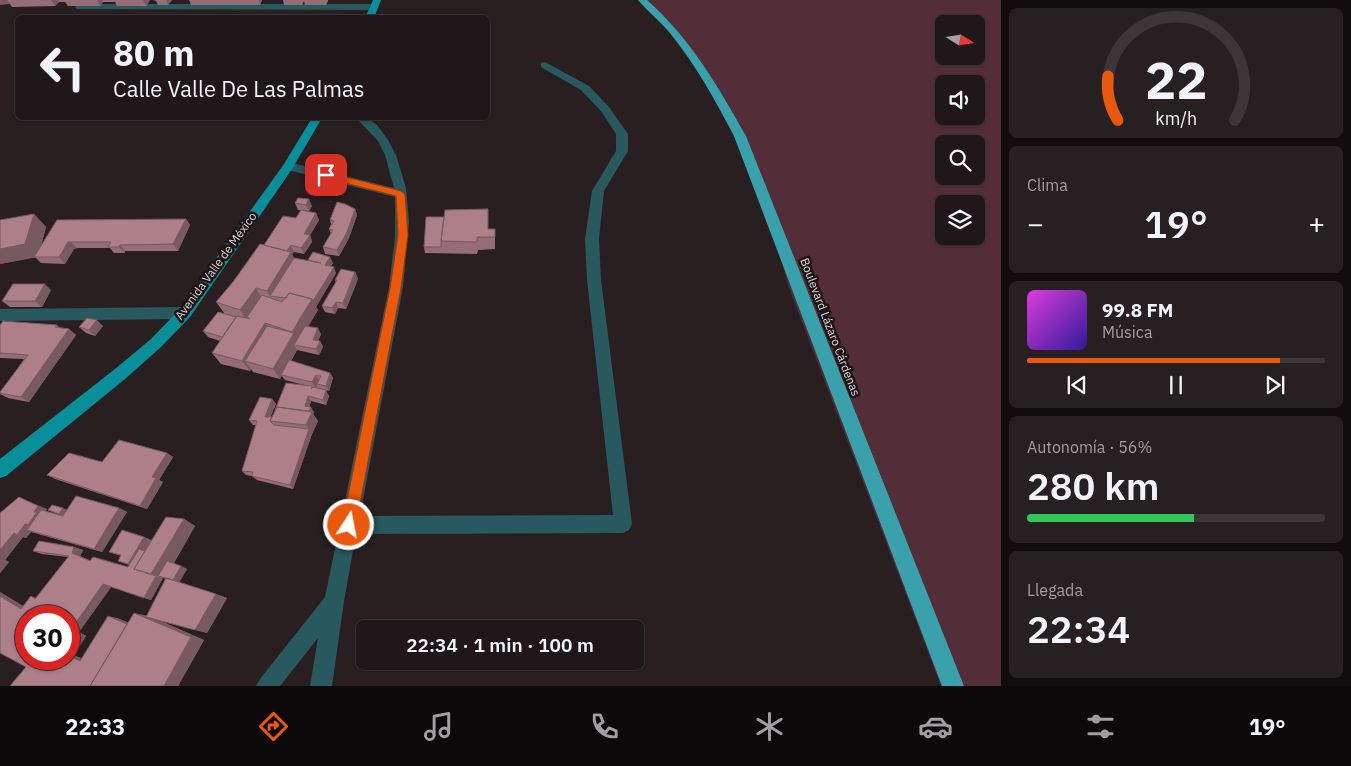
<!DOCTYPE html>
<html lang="es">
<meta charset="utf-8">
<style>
:root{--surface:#1f1719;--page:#272022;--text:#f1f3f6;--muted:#a19fa2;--line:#3c3638;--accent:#ea580c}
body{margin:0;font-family:"IBM Plex Sans",sans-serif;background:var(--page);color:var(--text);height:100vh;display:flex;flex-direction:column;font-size:19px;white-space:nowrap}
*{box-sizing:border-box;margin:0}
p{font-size:16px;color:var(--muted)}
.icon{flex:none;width:28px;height:28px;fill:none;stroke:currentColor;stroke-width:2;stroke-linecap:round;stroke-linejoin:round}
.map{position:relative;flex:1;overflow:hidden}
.side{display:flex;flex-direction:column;gap:8px;padding:8px;background:#110d0e;width:350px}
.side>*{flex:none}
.banner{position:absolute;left:15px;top:15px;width:475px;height:105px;border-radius:8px;box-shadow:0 1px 4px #0004,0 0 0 1px var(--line);background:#1f1719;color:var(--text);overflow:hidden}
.needle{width:32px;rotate:102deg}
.buttons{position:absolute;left:935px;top:15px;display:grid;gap:10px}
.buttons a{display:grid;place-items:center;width:50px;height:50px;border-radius:8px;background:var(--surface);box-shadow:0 1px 4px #0004,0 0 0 1px var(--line);font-size:25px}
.speed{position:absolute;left:15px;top:605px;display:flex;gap:10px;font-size:25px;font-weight:700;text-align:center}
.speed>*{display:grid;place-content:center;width:65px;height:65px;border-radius:50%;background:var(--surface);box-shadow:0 1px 4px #0004,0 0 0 1px var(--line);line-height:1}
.speed .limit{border:8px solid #d22;background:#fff;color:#111}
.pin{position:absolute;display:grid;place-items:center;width:42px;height:42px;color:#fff;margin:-21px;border-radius:10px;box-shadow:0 2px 8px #0006}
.me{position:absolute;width:55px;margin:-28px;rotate:11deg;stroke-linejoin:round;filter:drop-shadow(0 0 4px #0008)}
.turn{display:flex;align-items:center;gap:18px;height:105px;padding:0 15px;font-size:22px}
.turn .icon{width:65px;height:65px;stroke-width:2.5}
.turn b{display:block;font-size:35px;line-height:42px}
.big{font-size:38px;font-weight:600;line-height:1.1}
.side .tile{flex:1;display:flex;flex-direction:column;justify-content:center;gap:8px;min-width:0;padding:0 18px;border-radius:8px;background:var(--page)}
.side .dial{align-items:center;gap:0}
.dial svg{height:130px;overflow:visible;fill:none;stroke:var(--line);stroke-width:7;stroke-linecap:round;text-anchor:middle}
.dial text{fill:var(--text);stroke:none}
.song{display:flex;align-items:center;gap:15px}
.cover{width:60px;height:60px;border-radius:8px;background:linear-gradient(135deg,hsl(300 70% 55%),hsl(250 70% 35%))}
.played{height:5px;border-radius:2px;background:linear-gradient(90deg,var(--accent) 85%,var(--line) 85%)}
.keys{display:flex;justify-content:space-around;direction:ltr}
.heat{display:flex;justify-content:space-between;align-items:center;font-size:28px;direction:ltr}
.charge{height:8px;border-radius:4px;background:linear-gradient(90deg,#34c759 56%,var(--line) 0)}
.trip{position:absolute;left:356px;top:620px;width:288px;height:50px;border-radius:8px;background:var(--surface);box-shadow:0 1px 4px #0004,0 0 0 1px var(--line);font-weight:600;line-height:50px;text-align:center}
.dock{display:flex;height:80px;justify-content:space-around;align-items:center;background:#0c090a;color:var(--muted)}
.dock .icon{width:35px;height:35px}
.dock .on{color:var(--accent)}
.dock b{font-size:22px;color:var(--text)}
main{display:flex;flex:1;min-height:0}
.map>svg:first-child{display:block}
.green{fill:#532e38;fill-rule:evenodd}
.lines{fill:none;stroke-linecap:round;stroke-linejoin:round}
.minor{fill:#28595e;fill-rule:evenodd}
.major{fill:#088f99;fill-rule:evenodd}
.highway{fill:#39a1ab;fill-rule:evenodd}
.wall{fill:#946d76;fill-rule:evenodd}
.shaded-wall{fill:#785960}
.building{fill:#ac7f89;stroke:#785960}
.route{fill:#ea580c;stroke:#983908}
.labels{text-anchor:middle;stroke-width:5;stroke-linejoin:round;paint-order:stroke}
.street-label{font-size:12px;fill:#ded7d8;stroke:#1f1517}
</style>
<main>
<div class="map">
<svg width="1001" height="686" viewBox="0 0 1001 686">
<rect width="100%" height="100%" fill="#291f21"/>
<path class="green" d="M 643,0 L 1001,0 L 1001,686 L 941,686 L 788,285 L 766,203 L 732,118 L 651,7 ZM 944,24 L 976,24 L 976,56 L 944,56 ZM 944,84 L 976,84 L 976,116 L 944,116 ZM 944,144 L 976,144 L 976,176 L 944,176 ZM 944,204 L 976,204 L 976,236 L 944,236 Z"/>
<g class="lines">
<path class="minor" d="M 80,4 L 374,4 L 379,7 L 374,10 L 77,9 L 75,7 Z
M 545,62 L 589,86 L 609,107 L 628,134 L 628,151 L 604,191 L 599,239 L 601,280 L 632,524 L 629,530 L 623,533 L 356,534 L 344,601 L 332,686 L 310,686 L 318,638 L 280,686 L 256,686 L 260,679 L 325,597 L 389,287 L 395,237 L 395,197 L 288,170 L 282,166 L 288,162 L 394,188 L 385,155 L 378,141 L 356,118 L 367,118 L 377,125 L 388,140 L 396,155 L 406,188 L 409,222 L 403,287 L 360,516 L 613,515 L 587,280 L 585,239 L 592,191 L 616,151 L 616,134 L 601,111 L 581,90 L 541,67 L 541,63 Z
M 185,307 L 190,309 L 192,313 L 190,317 L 185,319 L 0,321 L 0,309 Z"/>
<path class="major" d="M 373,0 L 381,0 L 374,18 L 365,18 Z
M 312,118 L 322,118 L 292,169 L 190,317 L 161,347 L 125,379 L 6,476 L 0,478 L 0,459 L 115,369 L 151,339 L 180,309 L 284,164 Z"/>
<path class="highway" d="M 638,0 L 647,0 C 690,38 718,86 746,136 L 964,686 L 942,686 L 734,136 C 715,100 696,65 670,33 C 660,21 648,12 638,0 Z"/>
</g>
<path class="wall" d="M 0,0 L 150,0 L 146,6 L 117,6 L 115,2 L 103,2 L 100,6 L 68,6 L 65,2 L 59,2 L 55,6 L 12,7 L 10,4 Z
M 153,0 L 262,0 L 260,5 L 191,5 L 189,0 L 172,0 L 168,5 L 158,5 L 156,1 Z
M 283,0 L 328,0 L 328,1 L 326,5 L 305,5 L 304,1 L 302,5 L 284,5 Z
M 298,198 L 312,206 L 309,211 L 298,210 L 295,203 Z
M 355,209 L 357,215 L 349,238 L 339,256 L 325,254 L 323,247 L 331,234 L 329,229 L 331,224 L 330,220 Z
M 316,213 L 319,220 L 310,235 L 312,242 L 304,254 L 294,252 L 292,254 L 294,258 L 308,261 L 333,263 L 331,266 L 336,273 L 316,307 L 318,310 L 308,326 L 321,334 L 318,341 L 320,341 L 323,347 L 319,355 L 297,350 L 291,361 L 330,373 L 333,378 L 329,391 L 325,390 L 329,396 L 326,405 L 311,401 L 309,407 L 314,412 L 313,414 L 318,421 L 312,434 L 293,489 L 257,480 L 252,476 L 246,475 L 242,471 L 256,425 L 253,425 L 249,420 L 272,399 L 276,404 L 270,417 L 272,417 L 308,386 L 285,380 L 282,376 L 280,379 L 253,372 L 251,369 L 250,371 L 221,364 L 212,353 L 220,341 L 208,337 L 203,331 L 224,313 L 216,302 L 233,282 L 264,245 L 296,218 Z
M 34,214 L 46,227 L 41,246 L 186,219 L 190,225 L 178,251 L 125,251 L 125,253 L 114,253 L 110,248 L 77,248 L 74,249 L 65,264 L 41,263 L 35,257 L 0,264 Z
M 444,217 L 488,229 L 495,229 L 495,249 L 478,250 L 477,254 L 425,253 L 424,247 Z
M 355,272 L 358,279 L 346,309 L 338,308 L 335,314 L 325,312 L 322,306 L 336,282 L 335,280 Z
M 51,290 L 42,307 L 10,307 L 2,301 Z
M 0,325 L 57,325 L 60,328 L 69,329 L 76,335 L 29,402 L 8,398 L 0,394 L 24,359 L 0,358 Z
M 103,326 L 95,336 L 86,333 L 79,327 Z
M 167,453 L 173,457 L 159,480 L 163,482 L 147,509 L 55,479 L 47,475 L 102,462 Z
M 119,508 L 127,512 L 102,552 L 31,532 L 26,538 L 23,537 L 5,560 L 9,562 L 0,573 L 0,513 L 47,509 L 46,511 L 63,516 L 48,510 L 67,510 Z
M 184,519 L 195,526 L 174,563 L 187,569 L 179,582 L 227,598 L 207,633 L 156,619 L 204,640 L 178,686 L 10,686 L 26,667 L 0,592 L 23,606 L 31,596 L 36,598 L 68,557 L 42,554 L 33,551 L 74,547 L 83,550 L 80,556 L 91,561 L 128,567 L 129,565 L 118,561 L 121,556 L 109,552 L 144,537 L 151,540 ZM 163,578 L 166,579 L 147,616 L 128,623 L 117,618 L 82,659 L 74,655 L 86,636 L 79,632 L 111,587 L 151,600 Z"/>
<path class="shaded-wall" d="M 0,0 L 7,0 L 10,4 L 0,5 Z
M 51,0 L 58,0 L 59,2 L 55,6 Z
M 97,0 L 102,0 L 103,2 L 100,6 Z
M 143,0 L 150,0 L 146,6 Z
M 166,0 L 172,0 L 168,5 Z
M 259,0 L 262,0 L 260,5 Z
M 309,199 L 312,206 L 309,211 L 306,205 Z
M 355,209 L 357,215 L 349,238 L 339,256 L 337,250 Z
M 316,213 L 319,220 L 310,235 L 312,242 L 304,254 L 301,248 L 304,234 Z
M 34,214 L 46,227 L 38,257 L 0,264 L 0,249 Z
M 186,219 L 190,225 L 178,251 L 173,244 Z
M 68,242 L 71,242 L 77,248 L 74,249 L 65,264 L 59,257 Z
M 120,245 L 125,251 L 125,253 L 119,247 Z
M 291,245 L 294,252 L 292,254 L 297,264 L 270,296 L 267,291 L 285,255 Z
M 330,257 L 333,263 L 327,271 L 325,265 Z
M 334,267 L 336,273 L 316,307 L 318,310 L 299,342 L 294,345 L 297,350 L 283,375 L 281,375 L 282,376 L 280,379 L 273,369 L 294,334 L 292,332 L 312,299 Z
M 355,272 L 358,279 L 346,309 L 343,303 Z
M 45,284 L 51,290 L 42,307 L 35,301 Z
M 256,288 L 263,300 L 247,317 L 249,319 L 247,321 L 240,310 Z
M 336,302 L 338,308 L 335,314 L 332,308 Z
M 97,320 L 103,326 L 95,336 L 89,330 Z
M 265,323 L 272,334 L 245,361 L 251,369 L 250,371 L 242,361 Z
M 318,328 L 321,334 L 316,345 L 313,340 Z
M 69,329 L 76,335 L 29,402 L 21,397 Z
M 320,341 L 323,347 L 319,355 L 316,349 Z
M 330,373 L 333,378 L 329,391 L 326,386 Z
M 316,375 L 319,381 L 316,388 L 312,382 Z
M 326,390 L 329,396 L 326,405 L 323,400 Z
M 308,396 L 311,401 L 308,411 L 305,406 Z
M 272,399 L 276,404 L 269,421 L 265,417 Z
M 311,407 L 314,412 L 313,414 L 318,421 L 312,434 L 293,489 L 290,485 L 309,429 L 306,425 L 308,415 Z
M 167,453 L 173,457 L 159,480 L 163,482 L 147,509 L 140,506 L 152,477 Z
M 28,501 L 47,509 L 43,515 L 37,528 L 28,525 L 34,512 Z
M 63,508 L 72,512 L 68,517 L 59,514 Z
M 119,508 L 127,512 L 102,552 L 94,549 Z
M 184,519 L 195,526 L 165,578 L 151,574 Z
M 25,524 L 34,527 L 26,538 L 23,537 L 5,560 L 9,562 L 0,573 L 0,550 L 14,533 Z
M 144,537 L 151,540 L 135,567 L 128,564 Z
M 74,547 L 83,550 L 80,556 L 98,564 L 90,561 L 72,553 Z
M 181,566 L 187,569 L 179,583 L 172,580 Z
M 156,576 L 163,578 L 151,600 L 144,598 Z
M 103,584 L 112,586 L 79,632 L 86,636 L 74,655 L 90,662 L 80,661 L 69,656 L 70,631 Z
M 0,592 L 31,611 L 21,609 L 0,596 Z
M 216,594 L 227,598 L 207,633 L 195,630 Z
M 134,613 L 149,616 L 204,640 L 178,686 L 164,686 Z
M 108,616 L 117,618 L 142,628 L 108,686 Z"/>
<path class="building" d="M 298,198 L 309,199 L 306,205 L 295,203 Z
M 337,202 L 345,204 L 355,209 L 347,232 L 337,250 L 323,247 L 333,230 L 329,229 L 334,221 L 330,220 Z
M 488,209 L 488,229 L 495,229 L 495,237 L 477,237 L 477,242 L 441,241 L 445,210 Z
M 301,210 L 316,213 L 304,234 L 310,235 L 301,248 L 291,245 L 287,251 L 264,245 L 283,216 L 296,218 Z
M 34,214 L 25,244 L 0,249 L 0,220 Z
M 426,217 L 444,217 L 441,241 L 441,247 L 424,247 Z
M 186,219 L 173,244 L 120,245 L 119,247 L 108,247 L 111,242 L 68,242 L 59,257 L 34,257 L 57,220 Z
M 260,244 L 291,252 L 267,291 L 256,288 L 240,310 L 216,302 L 233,282 Z
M 313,252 L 330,257 L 325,265 L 334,267 L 313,301 L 312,299 L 289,293 L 286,298 L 270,296 L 294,258 L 321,263 L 308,260 Z
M 341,269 L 355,272 L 343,303 L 336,302 L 332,308 L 322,306 L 337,280 L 335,280 Z
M 13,284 L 45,284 L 35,301 L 2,301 Z
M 289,293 L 312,299 L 292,332 L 265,323 L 242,361 L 212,353 L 237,316 L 250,319 L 247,317 L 262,295 L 282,302 Z
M 218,312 L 236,317 L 222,337 L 203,331 Z
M 87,318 L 97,320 L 89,330 L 79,327 Z
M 3,321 L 57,325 L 55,327 L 69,329 L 21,397 L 0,393 L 0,392 L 28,355 L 0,353 L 0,325 Z
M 267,326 L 294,333 L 273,369 L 245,361 Z
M 305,326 L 318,328 L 313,340 L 320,341 L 316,349 L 294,345 Z
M 289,360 L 330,373 L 326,386 L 317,384 L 321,376 L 316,375 L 312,382 L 281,375 Z
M 286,383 L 312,386 L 311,389 L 313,387 L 326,390 L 323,400 L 308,396 L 305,406 L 311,407 L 309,411 L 277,407 L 275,410 Z
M 260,397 L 272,399 L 265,417 L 272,417 L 270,421 L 274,425 L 309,429 L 290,485 L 252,476 L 253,472 L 242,471 L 257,421 L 249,420 Z
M 277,407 L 312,412 L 306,425 L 270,421 Z
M 119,440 L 167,453 L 152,477 L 156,478 L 140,506 L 47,475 L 69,453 L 102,462 Z
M 76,496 L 119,508 L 94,549 L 27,530 L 41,510 L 63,516 Z
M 19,497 L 38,506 L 34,512 L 37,512 L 28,525 L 25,524 L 17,535 L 14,533 L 0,550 L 0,513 Z
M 52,505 L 63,508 L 59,514 L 48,510 Z
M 166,517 L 184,519 L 151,574 L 134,569 Z
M 122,530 L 144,537 L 128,564 L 118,561 L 121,555 L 109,552 Z
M 39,541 L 74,547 L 72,553 L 90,561 L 93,557 L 128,567 L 139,549 L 145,551 L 134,569 L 156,576 L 144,598 L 103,584 L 70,631 L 77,634 L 69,647 L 69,616 L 26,616 L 26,659 L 69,659 L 69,656 L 80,661 L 108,616 L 127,624 L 90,686 L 10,686 L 26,667 L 0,653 L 0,596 L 21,609 L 31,596 L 35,599 L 69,556 L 33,551 Z
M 167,561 L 181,566 L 173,580 L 158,576 Z
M 166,578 L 216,594 L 195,630 L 146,617 Z
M 134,613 L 191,637 L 164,686 L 90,686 Z"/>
<path class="route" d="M 326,172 L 401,191 L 405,194 L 408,235 L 401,288 L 356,525 L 354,530 L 349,532 L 344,530 L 342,525 L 390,288 L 398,235 L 396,196 L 322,177 L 321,175 Z"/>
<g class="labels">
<g class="street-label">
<text transform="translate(216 266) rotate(-54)" y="4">Avenida Valle de México</text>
<text transform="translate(830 327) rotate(69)" y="4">Boulevard Lázaro Cárdenas</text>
</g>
</g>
</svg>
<div class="buttons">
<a><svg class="needle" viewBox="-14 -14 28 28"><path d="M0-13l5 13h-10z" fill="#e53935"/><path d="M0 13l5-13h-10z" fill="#a19fa2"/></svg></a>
<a><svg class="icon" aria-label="sound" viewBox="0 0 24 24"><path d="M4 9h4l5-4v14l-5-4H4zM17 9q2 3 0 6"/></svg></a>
<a><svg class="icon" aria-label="search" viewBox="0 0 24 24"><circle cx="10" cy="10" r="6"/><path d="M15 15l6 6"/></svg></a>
<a><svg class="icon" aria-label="layers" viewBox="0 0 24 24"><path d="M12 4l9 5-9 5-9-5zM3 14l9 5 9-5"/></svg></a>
</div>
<div class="speed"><div class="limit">30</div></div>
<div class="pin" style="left:326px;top:175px;background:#d93025"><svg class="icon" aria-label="arrive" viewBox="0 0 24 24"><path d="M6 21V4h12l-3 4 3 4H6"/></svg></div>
<svg class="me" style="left:349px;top:525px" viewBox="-20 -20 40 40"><circle r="17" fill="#ea580c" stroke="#fff" stroke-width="3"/><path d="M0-11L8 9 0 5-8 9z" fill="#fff"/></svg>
<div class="trip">22:34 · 1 min · 100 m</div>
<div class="banner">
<div class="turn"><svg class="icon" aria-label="left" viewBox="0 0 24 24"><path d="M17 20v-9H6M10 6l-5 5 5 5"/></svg><div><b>80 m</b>Calle Valle De Las Palmas</div></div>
</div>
</div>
<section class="side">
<div class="tile dial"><svg viewBox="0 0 100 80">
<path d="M14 69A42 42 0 1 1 86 69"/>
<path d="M14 69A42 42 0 0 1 8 42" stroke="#ea580c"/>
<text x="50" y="56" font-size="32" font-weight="700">22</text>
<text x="50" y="72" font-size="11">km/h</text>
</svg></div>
<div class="tile"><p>Clima</p>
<div class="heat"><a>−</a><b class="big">19°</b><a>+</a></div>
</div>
<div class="tile">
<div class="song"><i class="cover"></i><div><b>99.8 FM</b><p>Música</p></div></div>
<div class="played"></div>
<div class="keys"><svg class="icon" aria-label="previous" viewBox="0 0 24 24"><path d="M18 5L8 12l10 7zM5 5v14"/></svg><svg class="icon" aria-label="pause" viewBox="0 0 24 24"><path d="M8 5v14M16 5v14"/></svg><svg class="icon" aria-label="next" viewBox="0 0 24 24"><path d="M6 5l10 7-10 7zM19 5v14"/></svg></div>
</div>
<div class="tile"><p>Autonomía · 56%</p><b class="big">280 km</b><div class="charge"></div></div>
<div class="tile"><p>Llegada</p><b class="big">22:34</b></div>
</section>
</main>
<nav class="dock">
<b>22:33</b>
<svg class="icon on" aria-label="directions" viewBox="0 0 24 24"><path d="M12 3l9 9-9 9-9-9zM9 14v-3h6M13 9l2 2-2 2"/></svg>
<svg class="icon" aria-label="music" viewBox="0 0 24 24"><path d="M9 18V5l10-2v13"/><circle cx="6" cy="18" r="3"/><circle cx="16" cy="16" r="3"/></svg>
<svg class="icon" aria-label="phone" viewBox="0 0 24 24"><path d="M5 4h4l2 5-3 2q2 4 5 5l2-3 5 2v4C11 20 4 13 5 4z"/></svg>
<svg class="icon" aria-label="climate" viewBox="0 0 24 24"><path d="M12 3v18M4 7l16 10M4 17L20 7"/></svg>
<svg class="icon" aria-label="car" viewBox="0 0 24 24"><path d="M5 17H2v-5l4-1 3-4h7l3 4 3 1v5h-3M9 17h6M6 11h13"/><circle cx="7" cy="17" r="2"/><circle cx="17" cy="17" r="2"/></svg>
<svg class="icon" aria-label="filters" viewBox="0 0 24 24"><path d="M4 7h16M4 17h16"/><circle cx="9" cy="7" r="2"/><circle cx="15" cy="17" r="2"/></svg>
<b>19°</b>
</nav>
